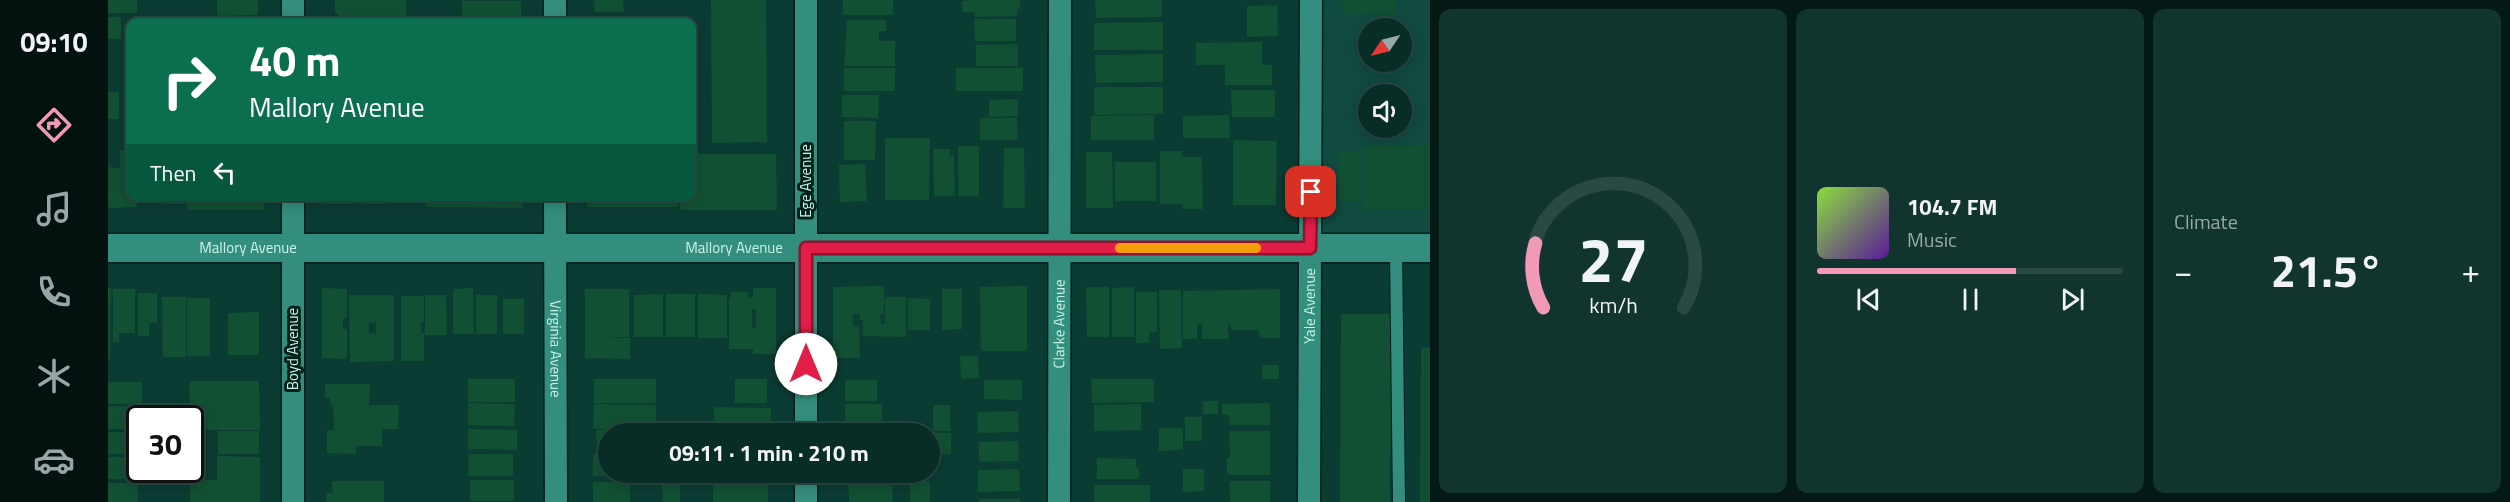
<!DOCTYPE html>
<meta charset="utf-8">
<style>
:root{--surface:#082d26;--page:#11352e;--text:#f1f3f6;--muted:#98a8a7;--line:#294943;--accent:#f09ab7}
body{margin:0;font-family:"Titillium Web",sans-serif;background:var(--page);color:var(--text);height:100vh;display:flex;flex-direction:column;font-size:22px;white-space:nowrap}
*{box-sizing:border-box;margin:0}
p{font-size:20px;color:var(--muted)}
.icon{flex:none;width:33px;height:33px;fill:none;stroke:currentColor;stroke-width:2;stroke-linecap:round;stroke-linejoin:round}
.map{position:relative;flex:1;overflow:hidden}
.drawer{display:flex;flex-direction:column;gap:9px;padding:9px;background:#041915;width:1080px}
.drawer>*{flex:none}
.hud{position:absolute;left:18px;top:18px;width:570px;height:183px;border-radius:12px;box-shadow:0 3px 15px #0003,0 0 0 2px var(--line);background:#0b6e4f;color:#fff;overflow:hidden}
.needle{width:39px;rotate:235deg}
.buttons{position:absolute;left:1250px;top:18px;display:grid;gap:12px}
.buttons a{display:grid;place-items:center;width:54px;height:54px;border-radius:50%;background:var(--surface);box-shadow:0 3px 15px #0003,0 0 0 2px var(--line);font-size:30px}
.speed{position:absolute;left:18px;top:405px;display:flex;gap:12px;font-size:30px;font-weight:700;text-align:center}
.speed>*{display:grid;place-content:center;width:78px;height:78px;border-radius:50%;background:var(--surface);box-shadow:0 3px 15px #0003,0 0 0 2px var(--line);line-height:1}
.speed .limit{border:3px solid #111;border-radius:9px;background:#fff;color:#111}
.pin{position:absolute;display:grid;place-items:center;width:51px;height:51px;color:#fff;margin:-26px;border-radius:12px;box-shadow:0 3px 9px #0006}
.me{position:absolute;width:66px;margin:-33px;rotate:0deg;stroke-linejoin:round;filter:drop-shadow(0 0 4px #0008)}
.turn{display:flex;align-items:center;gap:21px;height:126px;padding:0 24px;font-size:27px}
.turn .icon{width:78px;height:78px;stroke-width:2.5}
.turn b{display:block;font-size:42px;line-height:51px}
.then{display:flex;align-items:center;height:57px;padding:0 24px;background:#0003;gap:12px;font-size:22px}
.big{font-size:45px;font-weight:700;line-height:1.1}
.drawer .tile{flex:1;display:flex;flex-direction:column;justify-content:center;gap:9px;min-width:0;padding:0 21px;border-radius:12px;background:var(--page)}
.drawer .dial{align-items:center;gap:0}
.dial svg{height:156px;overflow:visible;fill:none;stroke:var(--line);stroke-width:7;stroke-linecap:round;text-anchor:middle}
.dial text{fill:var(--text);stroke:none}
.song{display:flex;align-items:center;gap:18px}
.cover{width:72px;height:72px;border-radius:9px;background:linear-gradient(135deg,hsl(90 70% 55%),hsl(270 70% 35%))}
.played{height:6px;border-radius:3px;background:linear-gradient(90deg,var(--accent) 65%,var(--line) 65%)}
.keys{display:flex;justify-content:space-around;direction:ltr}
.heat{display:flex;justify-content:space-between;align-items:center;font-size:33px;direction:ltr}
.drawer .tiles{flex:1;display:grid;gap:9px;grid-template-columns:repeat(3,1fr)}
.trip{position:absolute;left:490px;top:423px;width:342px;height:60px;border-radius:30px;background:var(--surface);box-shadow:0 3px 15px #0003,0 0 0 2px var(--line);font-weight:700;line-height:60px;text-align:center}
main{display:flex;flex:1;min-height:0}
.tab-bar{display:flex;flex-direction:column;width:108px;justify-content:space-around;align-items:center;background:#03120f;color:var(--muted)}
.tab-bar .icon{width:42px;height:42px}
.tab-bar .on{color:var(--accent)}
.tab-bar b{font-size:27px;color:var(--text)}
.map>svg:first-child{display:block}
.built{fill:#114a41;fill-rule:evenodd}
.building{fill:#125033;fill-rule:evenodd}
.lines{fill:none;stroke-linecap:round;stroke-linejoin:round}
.service-casing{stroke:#05201b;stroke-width:14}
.minor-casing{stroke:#05201b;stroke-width:25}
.tertiary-casing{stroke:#05201b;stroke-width:31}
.service{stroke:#348e7d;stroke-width:12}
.minor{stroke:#348e7d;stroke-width:22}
.tertiary{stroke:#348e7d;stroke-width:28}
.route-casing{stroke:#92132f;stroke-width:15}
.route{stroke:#e11d48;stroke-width:10}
.slow{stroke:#f59e0b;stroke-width:10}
.labels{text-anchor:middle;stroke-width:6;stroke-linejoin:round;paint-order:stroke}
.street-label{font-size:15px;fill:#c9f2e7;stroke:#00221b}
</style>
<main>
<nav class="tab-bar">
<b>09:10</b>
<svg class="icon on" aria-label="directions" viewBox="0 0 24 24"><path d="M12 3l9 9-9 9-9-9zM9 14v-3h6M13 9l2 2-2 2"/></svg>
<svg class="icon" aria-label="music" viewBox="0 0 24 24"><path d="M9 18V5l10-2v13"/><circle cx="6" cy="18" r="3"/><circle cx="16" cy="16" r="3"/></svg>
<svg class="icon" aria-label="phone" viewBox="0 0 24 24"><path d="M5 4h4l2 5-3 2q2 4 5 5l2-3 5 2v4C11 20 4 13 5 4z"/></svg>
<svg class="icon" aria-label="climate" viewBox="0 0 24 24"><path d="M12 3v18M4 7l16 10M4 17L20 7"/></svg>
<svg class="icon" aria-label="car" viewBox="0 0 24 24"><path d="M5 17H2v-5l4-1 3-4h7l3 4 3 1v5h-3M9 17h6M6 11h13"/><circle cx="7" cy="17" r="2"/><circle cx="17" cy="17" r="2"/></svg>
</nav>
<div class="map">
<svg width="1322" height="502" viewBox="0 0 1322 502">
<rect width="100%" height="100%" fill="#0b3c33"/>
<path class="built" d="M 1204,0 L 1322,0 L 1322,237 L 1205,236 ZM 1260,28 L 1293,28 L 1293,62 L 1260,62 ZM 1260,94 L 1293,94 L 1293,128 L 1260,128 Z"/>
<path class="building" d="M 0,0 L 29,0 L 29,13 L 0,13 Z
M 109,0 L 150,0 L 150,15 L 109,16 Z
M 227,0 L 298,0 L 298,17 L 230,18 L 230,14 L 227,14 Z
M 486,0 L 515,0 L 516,12 L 487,12 Z
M 603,0 L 658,0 L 659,142 L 604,143 Z
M 735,0 L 785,0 L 785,15 L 735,15 Z
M 862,0 L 912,0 L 912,9 L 909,9 L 909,16 L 867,17 L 867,12 L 855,12 L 854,1 Z
M 987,0 L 1054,0 L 1054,17 L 988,18 Z
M 1234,0 L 1287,0 L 1287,15 L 1234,14 Z
M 354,1 L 413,1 L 413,22 L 354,22 Z
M 1169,5 L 1170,36 L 1139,37 L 1139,6 Z
M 0,17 L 13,17 L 13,39 L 0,39 Z
M 150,17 L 150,22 L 87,22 L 87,20 L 109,18 Z
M 488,19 L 515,19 L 515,22 L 488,22 Z
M 866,19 L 908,19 L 908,41 L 867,41 Z
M 225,20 L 267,20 L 267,22 L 225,22 Z
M 739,20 L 778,20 L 778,31 L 771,31 L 771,41 L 787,41 L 787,66 L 736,66 Z
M 1055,22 L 1055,50 L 986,50 L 986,23 Z
M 1154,42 L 1154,65 L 1164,65 L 1164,85 L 1117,85 L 1117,65 L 1088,65 L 1088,43 Z
M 910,44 L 910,66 L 868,66 L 868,45 Z
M 1055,54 L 1055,82 L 988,83 L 987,55 Z
M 736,68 L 787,68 L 787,91 L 736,91 Z
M 848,68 L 915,68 L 915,91 L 848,91 Z
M 986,87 L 1055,87 L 1055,114 L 986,115 Z
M 1123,90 L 1167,90 L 1167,117 L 1124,117 Z
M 0,92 L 11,92 L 11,119 L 0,119 Z
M 734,95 L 771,95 L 770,118 L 734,117 Z
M 910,99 L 910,116 L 881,117 L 881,100 Z
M 1046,115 L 1046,140 L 983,140 L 983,116 Z
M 1121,115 L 1122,138 L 1075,138 L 1075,116 Z
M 872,118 L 909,118 L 910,140 L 872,140 Z
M 736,121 L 768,121 L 767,160 L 736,160 Z
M 777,138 L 822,138 L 821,200 L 777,200 Z
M 1125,140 L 1169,141 L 1168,205 L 1125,205 Z
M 850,146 L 871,146 L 871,196 L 850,196 Z
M 1255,146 L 1322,146 L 1322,209 L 1256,210 Z
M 896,148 L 916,148 L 917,208 L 895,208 Z
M 825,149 L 842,149 L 842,156 L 846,156 L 847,196 L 826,196 Z
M 12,151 L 22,151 L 22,196 L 29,196 L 29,207 L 0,208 L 0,167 L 12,168 Z
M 1052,151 L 1074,151 L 1074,157 L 1094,157 L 1095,209 L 1075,209 L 1075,204 L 1052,204 Z
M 1230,151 L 1253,151 L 1254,202 L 1231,202 Z
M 978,152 L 1004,152 L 1005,208 L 978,208 Z
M 584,154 L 668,154 L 669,210 L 572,210 L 572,196 L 584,196 Z
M 1007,162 L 1048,162 L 1048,201 L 1007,201 Z
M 757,164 L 759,201 L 732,202 L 731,165 Z
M 54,196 L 75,196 L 75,204 L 54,204 Z
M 79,196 L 156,196 L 156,210 L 79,210 Z
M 214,196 L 246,196 L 246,204 L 214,204 Z
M 255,196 L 277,196 L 277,204 L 255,204 Z
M 293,196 L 314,196 L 314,203 L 293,203 Z
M 318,196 L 415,196 L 415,208 L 318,207 Z
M 479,196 L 570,196 L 570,207 L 479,207 Z
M 776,286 L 776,314 L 772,315 L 773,324 L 777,324 L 777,297 L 798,297 L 798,337 L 755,336 L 755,320 L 752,320 L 752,314 L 745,314 L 745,327 L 751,327 L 752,358 L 725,358 L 725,287 Z
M 919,286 L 919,351 L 873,351 L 872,287 Z
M 978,287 L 1001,287 L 1001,337 L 979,337 Z
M 1026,287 L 1026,337 L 1004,337 L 1004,288 Z
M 0,288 L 3,288 L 2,359 L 0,359 Z
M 214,288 L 239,289 L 239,318 L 235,318 L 235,329 L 239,329 L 239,359 L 214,358 Z
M 365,288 L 366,334 L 345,334 L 345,289 Z
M 645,288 L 668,288 L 668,354 L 645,354 L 645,349 L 621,349 L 621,298 L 623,298 L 623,292 L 640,292 L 641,298 L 645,298 ZM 644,309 L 648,309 L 648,329 L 644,328 Z
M 5,289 L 27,289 L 27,333 L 11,333 L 11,342 L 5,342 Z
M 477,289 L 521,289 L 521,337 L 484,338 L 522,338 L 522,359 L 477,358 Z
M 834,289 L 854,289 L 854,329 L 834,330 Z
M 1172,289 L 1172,338 L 1152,338 L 1150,330 L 1123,330 L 1123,324 L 1120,323 L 1121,339 L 1094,339 L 1094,324 L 1089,324 L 1089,339 L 1075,339 L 1075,291 Z
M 1051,290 L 1073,290 L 1074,348 L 1052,349 Z
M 1028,292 L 1049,292 L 1049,332 L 1041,333 L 1041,343 L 1028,343 Z
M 30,293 L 49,293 L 49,323 L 41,323 L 41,336 L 30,336 Z
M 555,294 L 555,337 L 526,337 L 526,295 Z
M 558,294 L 587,294 L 587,337 L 558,337 Z
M 590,294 L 619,295 L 619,338 L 590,338 Z
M 241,295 L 286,295 L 286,361 L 242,362 ZM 268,322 L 268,334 L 261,333 L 261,323 Z
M 317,295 L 338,295 L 339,335 L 317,335 Z
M 368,295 L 389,295 L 389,334 L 368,334 Z
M 293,296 L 316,296 L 316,322 L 313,322 L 313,333 L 316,333 L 316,361 L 293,361 Z
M 54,297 L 78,297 L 78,357 L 55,357 Z
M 79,298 L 102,298 L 102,356 L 79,356 Z
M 800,298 L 822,299 L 822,330 L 800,330 Z
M 395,299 L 416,299 L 416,334 L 395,334 Z
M 151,312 L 151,355 L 120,355 L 120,313 Z
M 1233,314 L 1283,314 L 1282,502 L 1232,502 Z
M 1322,347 L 1322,502 L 1312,502 L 1313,348 Z
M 852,356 L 870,356 L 871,378 L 853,379 Z
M 1154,365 L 1171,365 L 1171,379 L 1154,379 Z
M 360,379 L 407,379 L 407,402 L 360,402 Z
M 486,379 L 548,379 L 548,403 L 486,403 Z
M 627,379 L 659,379 L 659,403 L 627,403 Z
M 983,379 L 1046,379 L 1046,402 L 984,403 Z
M 737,380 L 769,380 L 769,401 L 737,401 Z
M 876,380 L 914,380 L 914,400 L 876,399 Z
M 81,381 L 151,381 L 152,430 L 82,430 Z
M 0,382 L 34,382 L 34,404 L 0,404 Z
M 217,384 L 262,384 L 261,405 L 291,405 L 290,429 L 274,429 L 274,446 L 248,446 L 248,454 L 219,453 L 219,430 L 226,430 L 225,405 L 222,405 L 222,398 L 217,398 Z
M 1095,401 L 1110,401 L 1110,414 L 1095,414 Z
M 360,403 L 407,404 L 406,426 L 360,425 Z
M 1162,403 L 1162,425 L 1122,425 L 1121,415 L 1114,415 L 1114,404 Z
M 486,404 L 548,405 L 548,429 L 485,429 Z
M 737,404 L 774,404 L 774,425 L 737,426 Z
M 1033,404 L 1033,430 L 986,431 L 986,405 Z
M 825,405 L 842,405 L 842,431 L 825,431 Z
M 0,406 L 36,407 L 36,418 L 32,418 L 32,429 L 0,429 Z
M 606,407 L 663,408 L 663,428 L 606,428 Z
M 910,411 L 911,432 L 870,433 L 869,412 Z
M 1077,417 L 1094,417 L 1094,441 L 1077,441 Z
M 1051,428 L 1075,428 L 1075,450 L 1051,451 Z
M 360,429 L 409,430 L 409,450 L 360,449 Z
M 488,430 L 531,430 L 531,434 L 501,434 L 501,452 L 489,452 Z
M 596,430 L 659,430 L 659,434 L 596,434 Z
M 110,431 L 151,431 L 151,454 L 110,454 Z
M 737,431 L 775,431 L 775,434 L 737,434 Z
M 794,431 L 843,433 L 843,454 L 822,454 L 822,434 L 794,434 Z
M 1121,431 L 1162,431 L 1162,475 L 1122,475 L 1119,473 L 1119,458 L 1122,458 Z
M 0,432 L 32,432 L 32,454 L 0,454 Z
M 910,441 L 911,461 L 871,462 L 871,442 Z
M 361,454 L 405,454 L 405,476 L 360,476 Z
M 485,454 L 501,455 L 501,472 L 525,472 L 525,476 L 485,476 Z
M 109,456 L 152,457 L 152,502 L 82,502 L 82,480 L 109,480 Z
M 0,457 L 32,457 L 32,470 L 35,470 L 35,479 L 0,479 Z
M 989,458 L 1028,459 L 1028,467 L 1031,468 L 1031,479 L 989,479 Z
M 911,469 L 912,491 L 870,492 L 870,470 Z
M 1075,469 L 1096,469 L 1096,491 L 1075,492 Z
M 610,472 L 661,472 L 661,476 L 610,476 Z
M 737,472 L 776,472 L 776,478 L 784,478 L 785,502 L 741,502 L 740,478 L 737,478 Z
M 362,480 L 406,480 L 406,501 L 362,501 Z
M 224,481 L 276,481 L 276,502 L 218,502 L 218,493 L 225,493 Z
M 554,481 L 572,481 L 572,502 L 555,502 Z
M 822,481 L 822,502 L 802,502 L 802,482 Z
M 1121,481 L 1162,481 L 1162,502 L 1122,502 Z
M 485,482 L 522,482 L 522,502 L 485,502 Z
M 0,483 L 30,483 L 30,502 L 0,502 Z
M 605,483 L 660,483 L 660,502 L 605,502 Z
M 986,485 L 1042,485 L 1042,502 L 986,502 Z
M 871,499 L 912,499 L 912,502 L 871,502 Z"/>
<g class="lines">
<defs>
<path id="service" d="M 1288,248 L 1291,502"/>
<g id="minor">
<path d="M 185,0 L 185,22"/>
<path d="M 447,0 L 447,22"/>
<path d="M 698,0 L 698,434"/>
<path d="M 185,196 L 185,502"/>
<path id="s1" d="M 447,196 L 448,502"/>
<path d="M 698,472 L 698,502"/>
<path id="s2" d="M 951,502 L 952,0"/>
<path id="s3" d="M 1201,502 L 1203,0"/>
</g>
<g id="tertiary">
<path id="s4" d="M 0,248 L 1322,248"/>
</g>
</defs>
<use href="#service" class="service-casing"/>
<use href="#minor" class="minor-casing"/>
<use href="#tertiary" class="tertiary-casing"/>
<use href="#service" class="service"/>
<use href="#minor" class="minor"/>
<use href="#tertiary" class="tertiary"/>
</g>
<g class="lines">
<defs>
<path id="route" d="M 698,364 L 698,248 L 1202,248 L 1203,192"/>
</defs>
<use href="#route" class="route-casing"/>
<use href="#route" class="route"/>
<path class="slow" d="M 1012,248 L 1148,248"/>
</g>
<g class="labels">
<g class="street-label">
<text transform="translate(698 181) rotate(-90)" y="5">Ege Avenue</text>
<text dy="5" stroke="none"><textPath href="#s4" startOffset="140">Mallory Avenue</textPath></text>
<text dy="5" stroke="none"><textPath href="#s4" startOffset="626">Mallory Avenue</textPath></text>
<text dy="5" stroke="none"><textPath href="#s3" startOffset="196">Yale Avenue</textPath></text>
<text dy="5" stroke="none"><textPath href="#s2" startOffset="178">Clarke Avenue</textPath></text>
<text transform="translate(185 349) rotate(-90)" y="5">Boyd Avenue</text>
<text dy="5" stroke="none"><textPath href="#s1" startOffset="153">Virginia Avenue</textPath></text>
</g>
</g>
</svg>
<div class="buttons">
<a><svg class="needle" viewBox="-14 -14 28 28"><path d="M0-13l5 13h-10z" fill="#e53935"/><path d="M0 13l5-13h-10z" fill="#98a8a7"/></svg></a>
<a><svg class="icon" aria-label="sound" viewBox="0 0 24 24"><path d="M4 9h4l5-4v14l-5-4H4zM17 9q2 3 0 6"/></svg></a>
</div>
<div class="speed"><div class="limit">30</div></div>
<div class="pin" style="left:1203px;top:192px;background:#d93025"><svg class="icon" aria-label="arrive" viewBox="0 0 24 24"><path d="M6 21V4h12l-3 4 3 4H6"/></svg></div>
<svg class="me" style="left:698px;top:364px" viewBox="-20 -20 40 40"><circle r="19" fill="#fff"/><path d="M0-13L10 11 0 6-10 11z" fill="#e11d48"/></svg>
<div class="trip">09:11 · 1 min · 210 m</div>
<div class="hud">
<div class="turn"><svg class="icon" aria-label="right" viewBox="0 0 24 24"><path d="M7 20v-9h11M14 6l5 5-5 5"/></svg><div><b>40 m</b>Mallory Avenue</div></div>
<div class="then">Then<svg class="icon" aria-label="left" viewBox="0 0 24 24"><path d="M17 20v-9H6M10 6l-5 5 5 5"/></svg></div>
</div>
</div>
<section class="drawer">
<div class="tiles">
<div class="tile dial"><svg viewBox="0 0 100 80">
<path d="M14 69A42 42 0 1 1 86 69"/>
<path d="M14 69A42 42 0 0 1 10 36" stroke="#f09ab7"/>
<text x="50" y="56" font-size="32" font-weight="700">27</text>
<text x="50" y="72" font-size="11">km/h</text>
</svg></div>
<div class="tile">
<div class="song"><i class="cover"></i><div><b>104.7 FM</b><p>Music</p></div></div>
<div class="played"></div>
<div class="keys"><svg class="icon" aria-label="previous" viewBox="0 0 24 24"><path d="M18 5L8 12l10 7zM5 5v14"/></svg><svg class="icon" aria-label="pause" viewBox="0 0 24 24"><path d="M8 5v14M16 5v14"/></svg><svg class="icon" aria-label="next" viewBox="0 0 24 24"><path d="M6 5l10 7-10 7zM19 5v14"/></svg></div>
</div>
<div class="tile"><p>Climate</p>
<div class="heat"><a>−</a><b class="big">21.5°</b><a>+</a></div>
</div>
</div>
</section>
</main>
